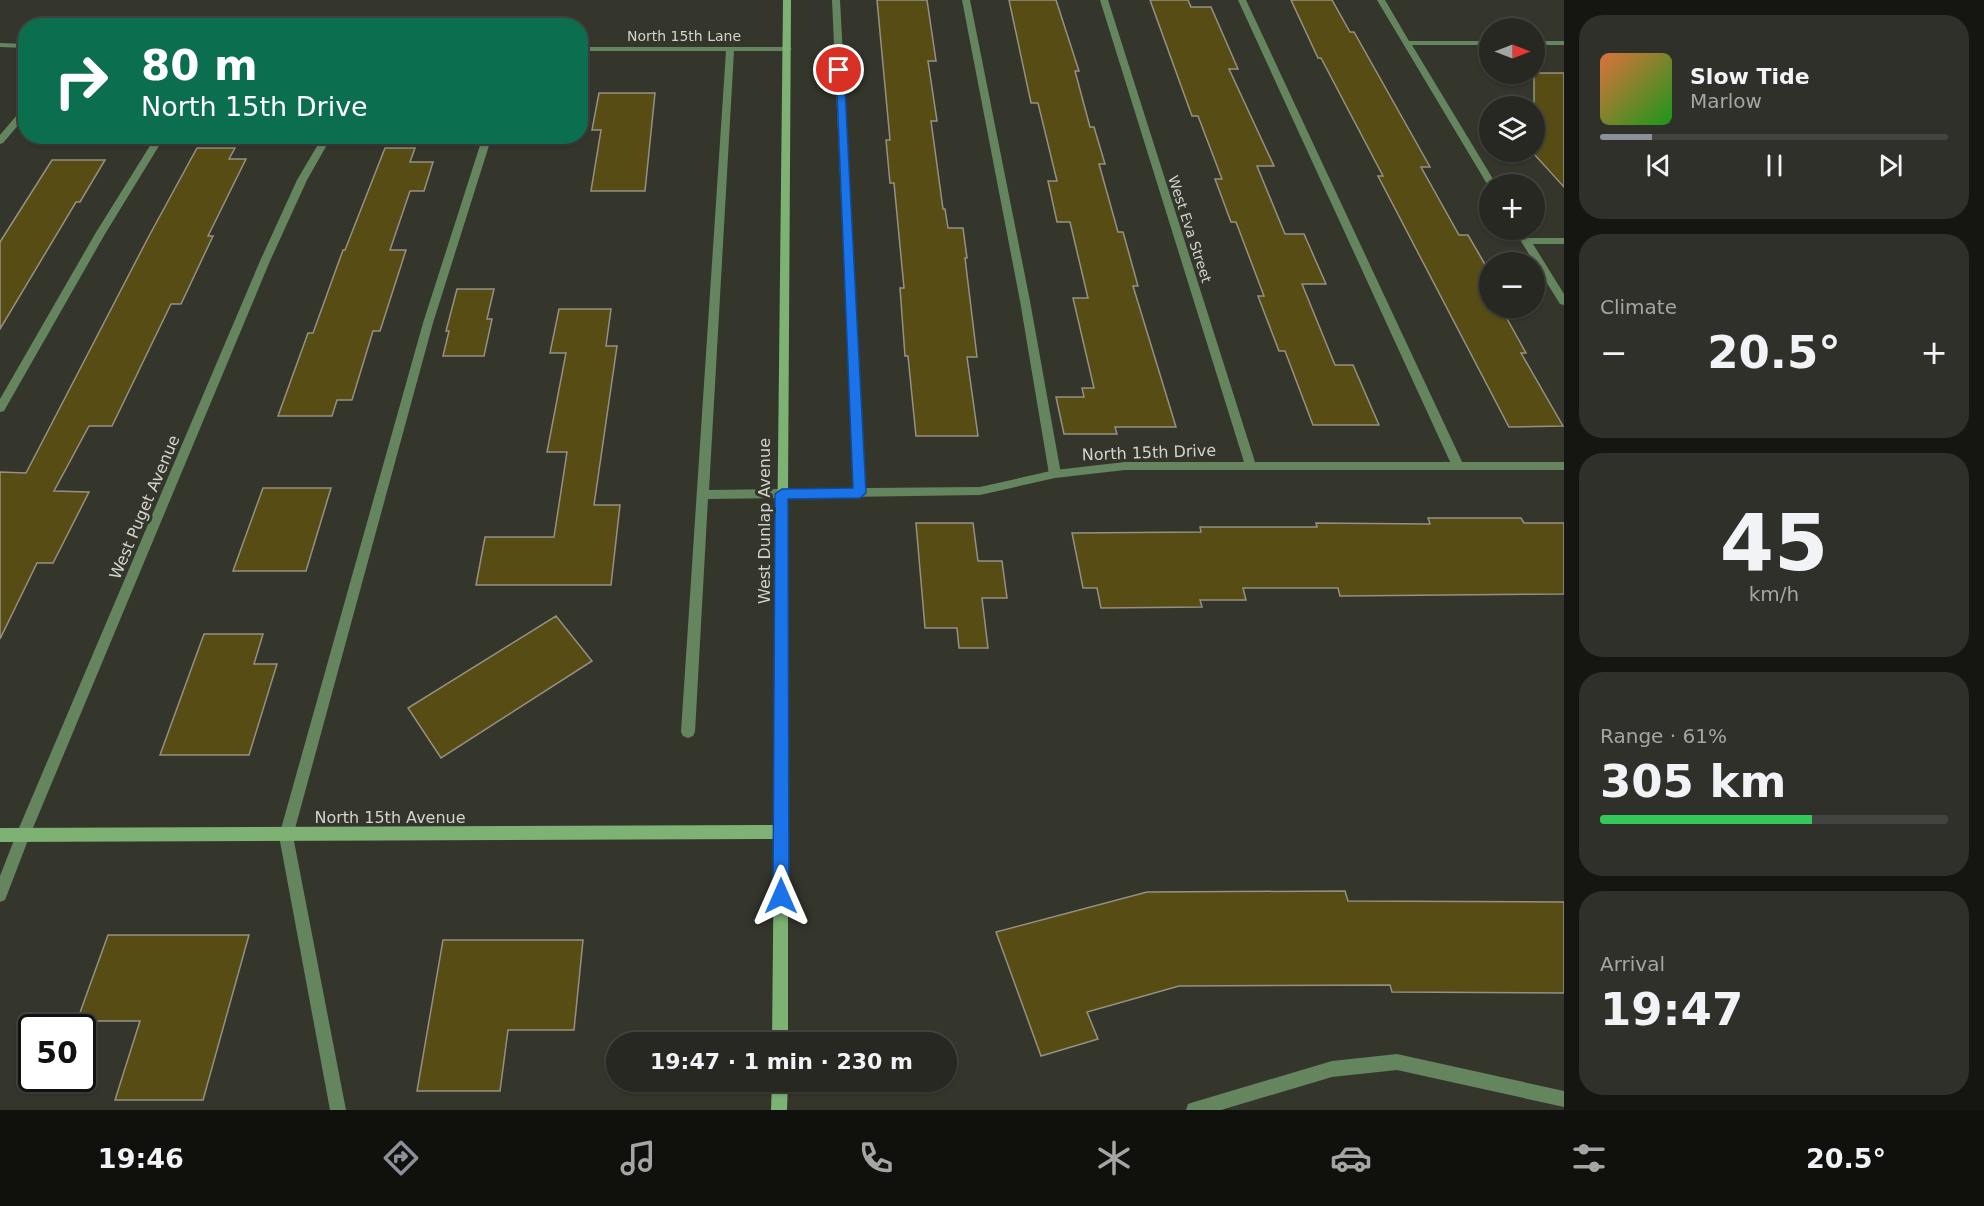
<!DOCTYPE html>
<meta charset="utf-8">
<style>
:root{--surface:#272821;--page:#2f302a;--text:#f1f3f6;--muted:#a4a6a5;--line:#43443f;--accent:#8c9099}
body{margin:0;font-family:"DejaVu Sans",sans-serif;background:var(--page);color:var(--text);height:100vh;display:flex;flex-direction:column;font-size:22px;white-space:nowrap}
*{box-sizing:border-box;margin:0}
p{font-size:20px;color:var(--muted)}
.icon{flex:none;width:33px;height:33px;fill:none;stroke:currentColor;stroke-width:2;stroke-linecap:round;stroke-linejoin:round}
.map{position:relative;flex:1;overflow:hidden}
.drawer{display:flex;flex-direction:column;gap:15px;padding:15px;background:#151612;width:420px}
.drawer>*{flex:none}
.banner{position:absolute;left:18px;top:18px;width:570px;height:126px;border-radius:24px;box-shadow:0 2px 4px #0004,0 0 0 2px var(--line);background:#0b6e4f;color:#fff;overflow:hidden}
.needle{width:39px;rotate:90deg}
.fabs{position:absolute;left:1479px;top:18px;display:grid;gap:12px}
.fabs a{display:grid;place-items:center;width:66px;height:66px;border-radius:50%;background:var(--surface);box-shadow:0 2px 4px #0004,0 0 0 2px var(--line);font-size:30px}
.speed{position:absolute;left:18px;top:1014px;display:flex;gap:12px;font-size:30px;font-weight:700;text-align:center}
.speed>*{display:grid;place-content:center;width:78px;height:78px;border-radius:50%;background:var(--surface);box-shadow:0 2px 4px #0004,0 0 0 2px var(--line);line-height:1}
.speed .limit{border:3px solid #111;border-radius:9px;background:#fff;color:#111}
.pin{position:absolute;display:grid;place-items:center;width:51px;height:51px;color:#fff;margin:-26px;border:3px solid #fff;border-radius:50%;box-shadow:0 2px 6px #0007}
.me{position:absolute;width:66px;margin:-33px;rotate:0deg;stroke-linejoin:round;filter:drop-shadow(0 0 4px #0008)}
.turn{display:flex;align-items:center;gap:21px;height:126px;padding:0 24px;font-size:27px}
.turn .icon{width:78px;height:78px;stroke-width:2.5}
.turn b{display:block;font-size:42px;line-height:51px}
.big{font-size:45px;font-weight:800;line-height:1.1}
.drawer .tile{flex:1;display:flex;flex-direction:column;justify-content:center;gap:9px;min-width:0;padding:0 21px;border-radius:24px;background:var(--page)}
.drawer .dial{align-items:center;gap:0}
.dial b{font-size:78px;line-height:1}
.song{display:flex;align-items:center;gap:18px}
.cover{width:72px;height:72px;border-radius:9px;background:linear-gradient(135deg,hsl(20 70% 55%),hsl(120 70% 35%))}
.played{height:6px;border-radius:3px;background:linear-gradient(90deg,var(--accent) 15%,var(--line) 15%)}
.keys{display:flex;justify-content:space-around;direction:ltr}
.heat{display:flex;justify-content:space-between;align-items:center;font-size:33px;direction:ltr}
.charge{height:9px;border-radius:4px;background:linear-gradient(90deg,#34c759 61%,var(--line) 0)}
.trip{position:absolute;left:606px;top:1032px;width:351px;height:60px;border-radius:30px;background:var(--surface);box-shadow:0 2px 4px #0004,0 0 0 2px var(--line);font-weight:800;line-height:60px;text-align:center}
.dock{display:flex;height:96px;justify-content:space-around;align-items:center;background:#10100d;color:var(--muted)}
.dock .icon{width:42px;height:42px}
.dock .selected{color:var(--accent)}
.dock b{font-size:27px;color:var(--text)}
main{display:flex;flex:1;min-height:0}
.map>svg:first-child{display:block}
.building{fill:#584c15;stroke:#949184;stroke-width:1.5}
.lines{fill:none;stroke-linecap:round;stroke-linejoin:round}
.lane{fill:#64855e;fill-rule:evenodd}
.street{fill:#64855e;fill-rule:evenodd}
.secondary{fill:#7db274;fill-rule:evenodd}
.route{fill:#1a73e8;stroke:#114b97;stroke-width:1.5}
.labels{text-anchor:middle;stroke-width:6;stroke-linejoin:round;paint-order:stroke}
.far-street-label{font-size:14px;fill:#d3d4ce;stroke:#34362c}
.street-label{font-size:16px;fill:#d3d4ce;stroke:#34362c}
</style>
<main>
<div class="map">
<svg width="1564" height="1110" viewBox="0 0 1564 1110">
<rect width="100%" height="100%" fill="#34362c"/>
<path class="building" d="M 877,0 L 927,0 L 936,61 L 928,61 L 937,121 L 931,121 L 943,209 L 945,209 L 948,228 L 963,228 L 967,258 L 965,258 L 977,357 L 967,357 L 978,436 L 916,436 L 908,356 L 905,356 L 900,288 L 904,288 L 894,183 L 890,183 L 886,140 L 890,140 Z
M 1009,0 L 1056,0 L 1079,71 L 1075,71 L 1090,127 L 1094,127 L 1105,164 L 1099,164 L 1118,232 L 1123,232 L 1138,286 L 1133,286 L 1176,427 L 1115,427 L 1117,434 L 1064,434 L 1056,397 L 1084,397 L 1082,388 L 1094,388 L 1073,298 L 1088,298 L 1070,222 L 1057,222 L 1048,181 L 1057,181 L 1038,103 L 1031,103 Z
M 1150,0 L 1188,0 L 1191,7 L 1211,7 L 1238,69 L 1229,69 L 1274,166 L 1257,166 L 1285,234 L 1304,234 L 1326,284 L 1302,284 L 1335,365 L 1353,365 L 1379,425 L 1313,425 L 1285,351 L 1279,351 L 1258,296 L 1264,296 L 1236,222 L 1231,222 L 1215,179 L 1222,179 L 1198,116 L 1192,116 Z
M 1291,0 L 1332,0 L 1350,32 L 1354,32 L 1430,167 L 1421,167 L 1459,235 L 1468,235 L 1490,273 L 1490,308 L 1501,308 L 1526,353 L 1521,353 L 1563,426 L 1509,427 L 1378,176 L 1383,176 L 1321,58 L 1318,58 Z
M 1534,73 L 1564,73 L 1564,187 L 1534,154 Z
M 599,93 L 655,93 L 645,191 L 591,191 L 601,130 L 592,130 Z
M 197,148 L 235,148 L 229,159 L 246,159 L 208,236 L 213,236 L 181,304 L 171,304 L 112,426 L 89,426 L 54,491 L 89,492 L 53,563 L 37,563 L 0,639 L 0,472 L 26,473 L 149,236 Z
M 385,148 L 415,148 L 410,162 L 433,162 L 424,191 L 410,191 L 390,250 L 406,250 L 380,331 L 373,331 L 352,400 L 337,400 L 332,416 L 278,416 L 308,333 L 313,333 L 343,250 L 345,250 Z
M 52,160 L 105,160 L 80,202 L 76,202 L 0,329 L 0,242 Z
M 457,289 L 494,289 L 487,319 L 492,319 L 484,356 L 443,356 L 449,331 L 446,331 Z
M 559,309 L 611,309 L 606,346 L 617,346 L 594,505 L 620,505 L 611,585 L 476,585 L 485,537 L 554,537 L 567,452 L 547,452 L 566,353 L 550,353 Z
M 263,488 L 331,488 L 306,571 L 233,571 Z
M 1428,518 L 1521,518 L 1524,523 L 1564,523 L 1564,594 L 1340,596 L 1338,588 L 1243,588 L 1246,600 L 1200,600 L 1202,607 L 1101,608 L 1097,588 L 1083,588 L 1072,533 L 1201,532 L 1200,527 L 1317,527 L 1316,523 L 1430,524 Z
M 916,523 L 973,523 L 978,561 L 1002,561 L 1007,598 L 982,598 L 988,648 L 959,648 L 957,628 L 925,628 Z
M 556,616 L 592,661 L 441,758 L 408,708 Z
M 204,634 L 263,634 L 254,664 L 277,664 L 249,755 L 160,755 Z
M 1345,891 L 1348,901 L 1564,902 L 1564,993 L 1392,992 L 1390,985 L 1179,986 L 1087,1012 L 1098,1039 L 1041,1056 L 996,932 L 1147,892 Z
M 108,935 L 249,935 L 203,1100 L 115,1100 L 140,1021 L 77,1021 Z
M 443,940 L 583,940 L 574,1030 L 508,1030 L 500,1091 L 417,1091 Z"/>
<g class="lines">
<path class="lane" d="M 962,0 L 970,0 L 1030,301 L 1061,474 L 1055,478 L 1049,474 L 1020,301 Z
M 1238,0 L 1246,0 L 1464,466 L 1462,469 L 1454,469 L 1452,466 Z
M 156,136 L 165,136 L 105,234 L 4,411 L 0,412 L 0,399 L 95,234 Z
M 483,136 L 492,136 L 433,323 L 293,836 L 346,1110 L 330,1110 L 279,836 L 423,323 Z"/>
<path class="street" d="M 832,0 L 840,0 L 866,488 L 980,487 L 1055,470 L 1125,462 L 1244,462 L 1100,0 L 1108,0 L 1255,462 L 1564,462 L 1564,470 L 1125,470 L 1055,478 L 980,495 L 708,499 L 695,732 L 693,736 L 688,738 L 683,736 L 681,732 L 726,51 L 580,51 L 580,47 L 788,47 L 792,49 L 788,51 L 734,51 L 709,490 L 854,488 Z
M 1377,0 L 1385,0 L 1409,41 L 1490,41 L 1490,45 L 1412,45 L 1496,184 L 1490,184 L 1490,186 L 1487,184 Z
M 1534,41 L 1564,41 L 1564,45 L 1534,45 Z
M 0,43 L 26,44 L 26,48 L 0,47 Z
M 23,108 L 26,108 L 26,116 L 3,143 L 0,144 L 0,135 Z
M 323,136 L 332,136 L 307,180 L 270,261 L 30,835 L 5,900 L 0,902 L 0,876 L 16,835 L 260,261 L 297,180 Z
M 1514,230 L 1523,230 L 1529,238 L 1564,238 L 1564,244 L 1533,244 L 1564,294 L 1564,305 L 1560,304 Z
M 1397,1054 L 1564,1091 L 1564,1107 L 1397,1070 L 1332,1077 L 1221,1110 L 1186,1110 L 1188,1104 L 1194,1102 L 1332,1061 Z"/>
<path class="secondary" d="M 783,0 L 791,0 L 788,494 L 788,1042 L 772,1042 L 774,839 L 0,842 L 0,828 L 774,825 Z
M 772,1082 L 788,1082 L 787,1110 L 771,1110 Z"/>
</g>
<path class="route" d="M 836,68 L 844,70 L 866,493 L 860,498 L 788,499 L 789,896 L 787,901 L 781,904 L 775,901 L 773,896 L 775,494 L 782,489 L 853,488 Z"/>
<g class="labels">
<g class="far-street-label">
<text x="684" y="41">North 15th Lane</text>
<text transform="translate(1190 229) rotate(72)" y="5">West Eva Street</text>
</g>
<g class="street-label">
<text transform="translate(1149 452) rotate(-2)" y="6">North 15th Drive</text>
<text transform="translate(144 507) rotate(-67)" y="6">West Puget Avenue</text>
<text transform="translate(764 521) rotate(-90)" y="6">West Dunlap Avenue</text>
<text x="390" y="823">North 15th Avenue</text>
</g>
</g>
</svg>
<div class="fabs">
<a><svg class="needle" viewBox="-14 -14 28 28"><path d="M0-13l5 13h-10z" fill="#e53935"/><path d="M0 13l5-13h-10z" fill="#a4a6a5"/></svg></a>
<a><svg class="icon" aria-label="layers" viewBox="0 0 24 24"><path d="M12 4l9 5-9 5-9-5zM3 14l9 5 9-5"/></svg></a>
<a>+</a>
<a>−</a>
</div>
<div class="speed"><div class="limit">50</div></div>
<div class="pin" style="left:839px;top:70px;background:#d93025"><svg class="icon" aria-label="arrive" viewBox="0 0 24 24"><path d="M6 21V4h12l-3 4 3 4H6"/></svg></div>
<svg class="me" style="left:781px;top:896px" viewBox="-20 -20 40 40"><path d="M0-17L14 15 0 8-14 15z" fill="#1a73e8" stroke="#fff" stroke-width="4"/></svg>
<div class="trip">19:47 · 1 min · 230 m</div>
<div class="banner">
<div class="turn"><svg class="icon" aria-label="right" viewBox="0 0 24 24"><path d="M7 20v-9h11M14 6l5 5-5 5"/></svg><div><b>80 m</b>North 15th Drive</div></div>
</div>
</div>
<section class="drawer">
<div class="tile">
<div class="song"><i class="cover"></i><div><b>Slow Tide</b><p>Marlow</p></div></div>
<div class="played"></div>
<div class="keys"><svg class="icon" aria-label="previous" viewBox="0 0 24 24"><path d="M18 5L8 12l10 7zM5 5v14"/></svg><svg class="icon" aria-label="pause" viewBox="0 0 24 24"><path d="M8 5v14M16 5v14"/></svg><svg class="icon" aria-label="next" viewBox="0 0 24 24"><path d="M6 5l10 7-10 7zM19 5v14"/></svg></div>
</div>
<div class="tile"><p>Climate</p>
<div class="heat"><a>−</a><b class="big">20.5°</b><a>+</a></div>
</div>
<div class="tile dial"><b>45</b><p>km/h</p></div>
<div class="tile"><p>Range · 61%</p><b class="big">305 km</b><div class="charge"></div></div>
<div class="tile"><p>Arrival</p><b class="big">19:47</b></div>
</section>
</main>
<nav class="dock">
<b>19:46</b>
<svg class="icon selected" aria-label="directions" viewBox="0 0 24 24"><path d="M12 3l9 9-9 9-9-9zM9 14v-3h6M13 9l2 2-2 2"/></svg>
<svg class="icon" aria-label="music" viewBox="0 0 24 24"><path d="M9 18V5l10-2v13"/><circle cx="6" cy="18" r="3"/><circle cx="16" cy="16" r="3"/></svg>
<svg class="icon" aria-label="phone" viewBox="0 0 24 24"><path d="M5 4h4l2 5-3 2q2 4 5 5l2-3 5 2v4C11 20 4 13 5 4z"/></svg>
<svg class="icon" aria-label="climate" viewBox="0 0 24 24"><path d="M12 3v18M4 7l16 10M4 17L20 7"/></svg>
<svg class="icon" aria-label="car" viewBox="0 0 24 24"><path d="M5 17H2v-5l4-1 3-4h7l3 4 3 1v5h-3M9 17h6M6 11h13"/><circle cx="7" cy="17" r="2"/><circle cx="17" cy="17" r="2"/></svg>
<svg class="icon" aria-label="filters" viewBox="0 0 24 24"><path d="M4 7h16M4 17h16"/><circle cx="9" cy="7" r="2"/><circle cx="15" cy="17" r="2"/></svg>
<b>20.5°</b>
</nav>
